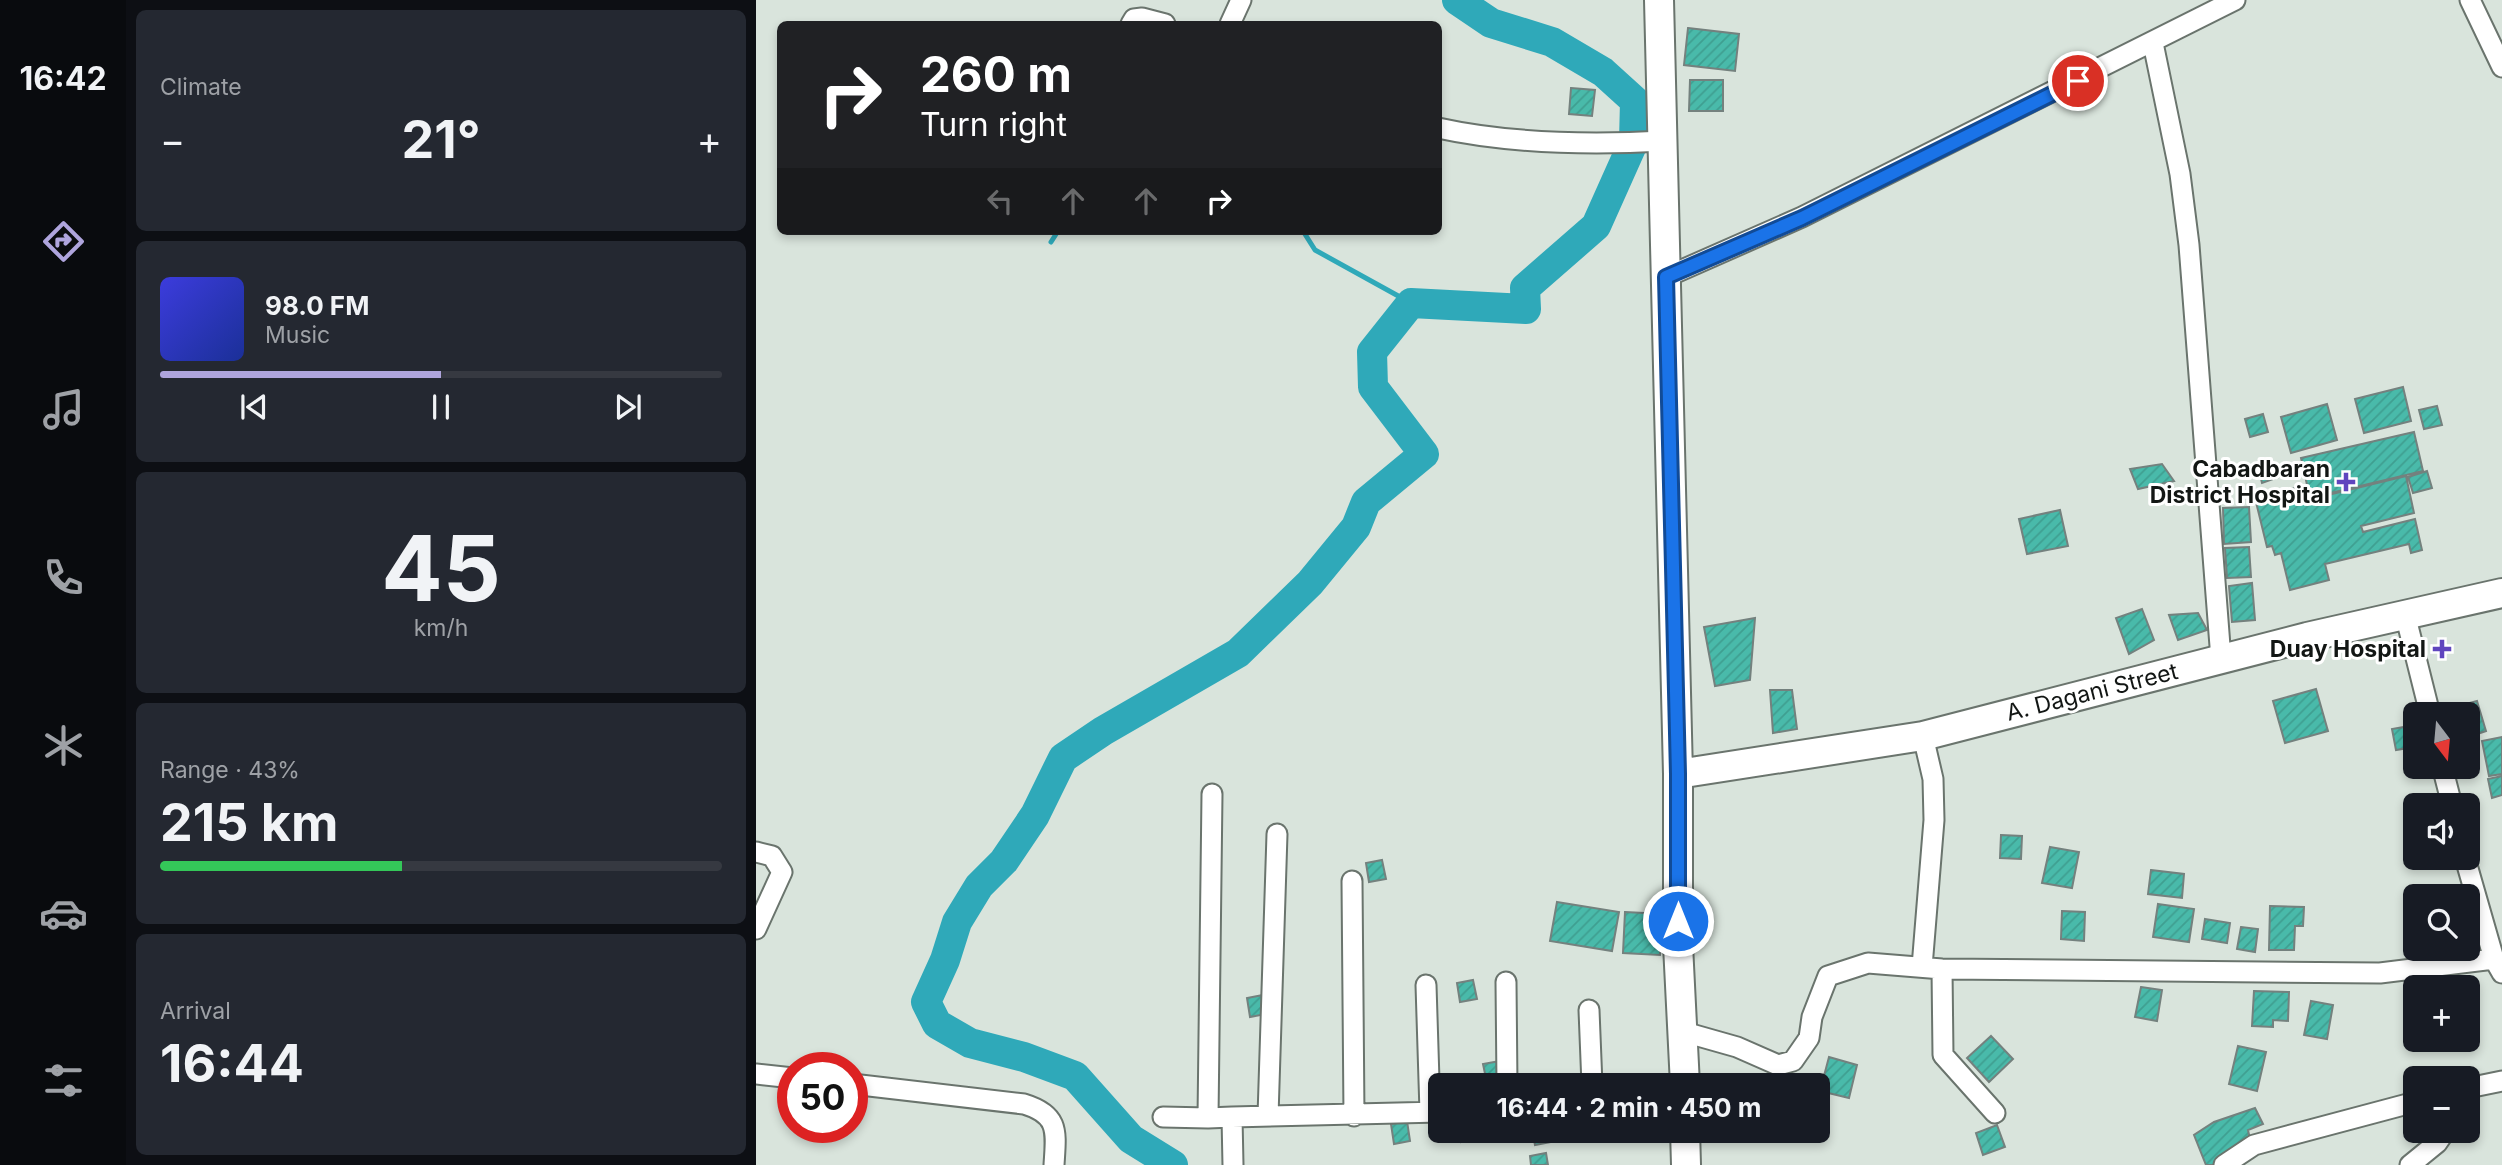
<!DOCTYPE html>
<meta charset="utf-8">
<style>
:root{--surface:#171b24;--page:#242831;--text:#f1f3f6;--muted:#9ea1a6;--line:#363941;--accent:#afa5dd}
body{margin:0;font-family:Inter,sans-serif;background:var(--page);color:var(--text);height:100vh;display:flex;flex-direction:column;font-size:26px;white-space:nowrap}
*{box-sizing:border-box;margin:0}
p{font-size:23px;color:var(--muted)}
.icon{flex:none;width:38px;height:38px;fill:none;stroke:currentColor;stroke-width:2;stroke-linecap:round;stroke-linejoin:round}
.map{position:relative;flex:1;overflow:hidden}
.sheet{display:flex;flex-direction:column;gap:10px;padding:10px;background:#0d0f14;width:630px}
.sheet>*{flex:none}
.guide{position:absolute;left:21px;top:21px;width:665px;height:214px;border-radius:10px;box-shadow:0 4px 10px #0003;background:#202124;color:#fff;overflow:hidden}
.needle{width:46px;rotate:164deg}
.controls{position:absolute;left:1647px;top:702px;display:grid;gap:14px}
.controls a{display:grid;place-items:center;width:77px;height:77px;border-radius:10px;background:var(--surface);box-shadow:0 4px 10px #0003;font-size:35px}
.speed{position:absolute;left:21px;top:1052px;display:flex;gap:14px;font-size:35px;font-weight:700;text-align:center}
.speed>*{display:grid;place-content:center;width:91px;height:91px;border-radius:50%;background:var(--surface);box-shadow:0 4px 10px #0003;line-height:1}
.speed .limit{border:10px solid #d22;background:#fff;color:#111}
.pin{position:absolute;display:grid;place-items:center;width:60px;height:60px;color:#fff;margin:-30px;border:4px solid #fff;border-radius:50%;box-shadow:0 2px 7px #0007}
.me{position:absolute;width:77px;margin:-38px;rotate:0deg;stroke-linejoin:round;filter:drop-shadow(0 0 5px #0008)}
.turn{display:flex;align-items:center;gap:24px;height:147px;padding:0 28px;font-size:32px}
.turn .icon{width:91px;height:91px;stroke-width:2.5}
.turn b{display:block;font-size:49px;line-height:60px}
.lanes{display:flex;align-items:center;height:66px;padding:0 28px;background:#0003;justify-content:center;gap:35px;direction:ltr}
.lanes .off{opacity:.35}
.big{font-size:52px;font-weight:700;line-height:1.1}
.sheet .card{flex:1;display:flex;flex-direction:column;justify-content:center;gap:10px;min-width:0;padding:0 24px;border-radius:10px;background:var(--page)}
.sheet .dial{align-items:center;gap:0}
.dial b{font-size:91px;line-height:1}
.song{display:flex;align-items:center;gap:21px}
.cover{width:84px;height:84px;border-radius:10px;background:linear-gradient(135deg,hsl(240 70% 55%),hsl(230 70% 35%))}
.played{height:7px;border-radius:4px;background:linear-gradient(90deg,var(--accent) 50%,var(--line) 50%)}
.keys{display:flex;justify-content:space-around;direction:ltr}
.heat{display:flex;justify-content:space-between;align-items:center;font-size:38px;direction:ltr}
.charge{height:10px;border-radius:5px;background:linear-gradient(90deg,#34c759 43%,var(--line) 0)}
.trip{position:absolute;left:672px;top:1073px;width:402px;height:70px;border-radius:10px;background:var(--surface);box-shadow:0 4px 10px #0003;font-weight:700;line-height:70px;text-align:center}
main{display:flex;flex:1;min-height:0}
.menu{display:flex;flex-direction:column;width:126px;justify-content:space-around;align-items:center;background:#090b0e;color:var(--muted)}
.menu .icon{width:49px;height:49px}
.menu .active{color:var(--accent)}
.menu b{font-size:32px;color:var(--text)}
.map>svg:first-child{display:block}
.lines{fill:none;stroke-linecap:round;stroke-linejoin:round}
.stream{stroke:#2fa9b9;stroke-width:5}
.river{stroke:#2fa9b9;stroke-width:30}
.building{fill:url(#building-hatch);stroke:#74817e;stroke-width:2}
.street-casing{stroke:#6a746d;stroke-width:23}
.secondary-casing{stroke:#6a746d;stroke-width:32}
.street{stroke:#fff;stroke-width:19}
.secondary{stroke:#fff;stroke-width:28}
.route-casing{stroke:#114b97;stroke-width:18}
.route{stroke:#1a73e8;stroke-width:12}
.poi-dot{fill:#5f45be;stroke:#fff;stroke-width:2.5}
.labels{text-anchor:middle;stroke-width:6;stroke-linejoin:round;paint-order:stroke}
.poi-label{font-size:23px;font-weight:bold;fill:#121614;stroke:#fff;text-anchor:end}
.street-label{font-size:23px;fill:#121614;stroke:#fff}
</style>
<main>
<nav class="menu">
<b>16:42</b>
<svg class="icon active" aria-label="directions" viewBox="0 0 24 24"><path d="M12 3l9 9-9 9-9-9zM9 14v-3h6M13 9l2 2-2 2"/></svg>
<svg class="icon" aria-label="music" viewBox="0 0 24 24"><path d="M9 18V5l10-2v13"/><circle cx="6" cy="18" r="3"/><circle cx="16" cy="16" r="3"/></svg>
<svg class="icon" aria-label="phone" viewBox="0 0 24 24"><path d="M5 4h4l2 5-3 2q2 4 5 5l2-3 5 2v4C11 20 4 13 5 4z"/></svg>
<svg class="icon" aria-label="climate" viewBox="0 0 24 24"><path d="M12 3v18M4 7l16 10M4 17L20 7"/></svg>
<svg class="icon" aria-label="car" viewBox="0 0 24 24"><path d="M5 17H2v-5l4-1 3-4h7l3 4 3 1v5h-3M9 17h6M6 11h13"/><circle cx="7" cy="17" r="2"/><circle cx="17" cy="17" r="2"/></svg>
<svg class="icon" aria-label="filters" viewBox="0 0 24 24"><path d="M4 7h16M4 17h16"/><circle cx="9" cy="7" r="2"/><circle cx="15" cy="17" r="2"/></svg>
</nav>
<section class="sheet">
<div class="card"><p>Climate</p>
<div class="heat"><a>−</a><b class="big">21°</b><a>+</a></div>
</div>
<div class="card">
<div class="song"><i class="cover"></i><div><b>98.0 FM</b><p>Music</p></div></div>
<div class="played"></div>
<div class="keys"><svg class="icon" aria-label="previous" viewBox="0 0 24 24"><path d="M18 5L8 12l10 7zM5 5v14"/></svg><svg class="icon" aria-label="pause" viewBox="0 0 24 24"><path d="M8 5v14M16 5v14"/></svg><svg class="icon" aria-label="next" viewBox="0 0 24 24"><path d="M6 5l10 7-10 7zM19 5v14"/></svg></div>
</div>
<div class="card dial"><b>45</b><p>km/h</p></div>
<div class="card"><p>Range · 43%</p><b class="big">215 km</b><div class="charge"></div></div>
<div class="card"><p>Arrival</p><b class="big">16:44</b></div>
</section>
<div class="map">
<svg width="1746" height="1165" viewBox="0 0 1746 1165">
<defs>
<pattern id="building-hatch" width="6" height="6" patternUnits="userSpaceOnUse" patternTransform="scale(1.75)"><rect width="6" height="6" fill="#49baaa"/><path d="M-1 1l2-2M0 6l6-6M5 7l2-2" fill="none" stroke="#3f9f91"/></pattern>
</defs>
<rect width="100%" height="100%" fill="#d9e4dc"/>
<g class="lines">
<path class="stream" d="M 547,231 L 559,250 L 655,303
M 295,242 L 302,231"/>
<path class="river" d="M 417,1165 L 375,1139 L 319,1076 L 268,1057 L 214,1043 L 181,1024 L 170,1002 L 189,960 L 201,922 L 223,886 L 248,861 L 279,815 L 307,758 L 347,731 L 482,653 L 554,583 L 600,527 L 610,502 L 668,454 L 617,387 L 616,352 L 655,303 L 770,309 L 769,288 L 840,226 L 878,141 L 879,101 L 847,72 L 796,42 L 735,23 L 701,0"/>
</g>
<path class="building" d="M 932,28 L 983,34 L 979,71 L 928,65 Z
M 934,80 L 967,80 L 967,111 L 933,111 Z
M 815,88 L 839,90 L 836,116 L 813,114 Z
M 1647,387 L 1655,421 L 1608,433 L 1599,399 Z
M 1571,404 L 1581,440 L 1535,453 L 1525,417 Z
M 1681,406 L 1686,425 L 1668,429 L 1663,410 Z
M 1507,414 L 1512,432 L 1494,437 L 1489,419 Z
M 1658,432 L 1667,471 L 1554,498 L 1545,458 Z
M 1509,460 L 1511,468 L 1516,466 L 1518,473 L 1524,471 L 1526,476 L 1506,483 L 1501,462 Z
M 1406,464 L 1418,481 L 1382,489 L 1374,469 Z
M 1671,471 L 1676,488 L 1657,493 L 1652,477 Z
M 1650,476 L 1658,513 L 1605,526 L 1607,532 L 1659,519 L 1666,550 L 1655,553 L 1653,544 L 1569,564 L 1573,580 L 1534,590 L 1525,553 L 1519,555 L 1516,546 L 1511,547 L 1499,498 L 1543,487 L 1547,501 Z
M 1493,507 L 1495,542 L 1468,544 L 1467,508 Z
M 1304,510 L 1312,546 L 1271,554 L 1263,519 Z
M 1493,547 L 1495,577 L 1471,578 L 1469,548 Z
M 1496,583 L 1499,620 L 1476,622 L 1473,586 Z
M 1386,609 L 1398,640 L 1373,654 L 1360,618 Z
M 1442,613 L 1451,630 L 1422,640 L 1413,615 Z
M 999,618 L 994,680 L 959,686 L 948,627 Z
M 1560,689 L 1572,731 L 1529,743 L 1517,701 Z
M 1014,690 L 1036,690 L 1041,729 L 1017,733 Z
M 1721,701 L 1730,731 L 1712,737 L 1712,714 L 1701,714 L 1699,707 Z
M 1659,725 L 1659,747 L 1640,750 L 1636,729 Z
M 1746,737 L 1746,774 L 1733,776 L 1726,741 Z
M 1746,776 L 1746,795 L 1736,798 L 1732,779 Z
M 1245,835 L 1266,836 L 1265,859 L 1244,858 Z
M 1294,847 L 1323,852 L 1316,888 L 1286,883 Z
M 626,860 L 630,879 L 613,882 L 610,863 Z
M 1395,870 L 1428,874 L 1426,898 L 1392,894 Z
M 801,902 L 863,912 L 856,951 L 794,941 Z
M 1402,904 L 1438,909 L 1433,942 L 1397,937 Z
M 1514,906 L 1548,907 L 1547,926 L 1539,926 L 1538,950 L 1513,950 Z
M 1306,911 L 1329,912 L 1328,941 L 1305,939 Z
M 869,912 L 907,914 L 904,955 L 867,953 Z
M 1449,919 L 1474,923 L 1471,943 L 1446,939 Z
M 1485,927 L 1502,929 L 1499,952 L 1481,949 Z
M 717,980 L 721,999 L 704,1002 L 701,983 Z
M 1385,987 L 1406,990 L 1401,1021 L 1379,1017 Z
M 1498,991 L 1533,992 L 1532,1021 L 1517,1020 L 1517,1027 L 1496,1026 Z
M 507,995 L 510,1014 L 494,1017 L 491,998 Z
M 1555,1001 L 1577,1005 L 1571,1039 L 1548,1035 Z
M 1235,1036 L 1257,1059 L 1233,1082 L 1211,1058 Z
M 1482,1046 L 1510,1052 L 1501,1091 L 1473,1084 Z
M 1073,1057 L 1101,1065 L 1093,1098 L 1064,1091 Z
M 744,1061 L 747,1080 L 731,1083 L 727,1064 Z
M 1499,1108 L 1507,1124 L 1492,1130 L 1494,1139 L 1459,1165 L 1450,1165 L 1438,1135 L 1458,1122 Z
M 651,1121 L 654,1141 L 638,1144 L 635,1124 Z
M 1241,1125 L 1249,1147 L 1227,1155 L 1220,1133 Z
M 703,1130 L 720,1130 L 721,1139 L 705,1142 Z
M 776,1130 L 793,1130 L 795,1142 L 779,1145 Z
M 878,1130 L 895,1130 L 896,1136 L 880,1139 Z
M 790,1153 L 792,1165 L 775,1165 L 774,1156 Z"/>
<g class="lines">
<defs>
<path id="street" d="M 1714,0 L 1746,67
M 375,24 L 378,19 L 386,18 L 409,24
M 474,24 L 485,0
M 1397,43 L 1424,174 L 1433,245 L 1465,659
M 682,128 C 755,144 834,145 908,141
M 910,277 L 1046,217 L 1479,0
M 1649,614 L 1674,714
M 1686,766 L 1696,805
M 456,794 L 452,1118 L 476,1117
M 0,852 L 16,856 L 26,872 L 0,929
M 1709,858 L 1738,959 L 1746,973
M 596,881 L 598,1116
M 1166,967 L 1178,820 L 1177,779 L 1167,736
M 1186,969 L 1187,1055 L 1239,1113
M 750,982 L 751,1085
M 670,985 L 674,1112
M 833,1010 L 836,1085
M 928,1032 L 981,1047 L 1022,1065 L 1037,1061 L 1053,1038 L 1056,1017 L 1072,976 L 1112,963 L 1186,969 L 1624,973 L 1738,959
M 0,1074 L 37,1078
M 96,1084 L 268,1104 C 304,1115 300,1132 298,1165
M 1712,1088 L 1746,1081
M 512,1116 L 521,834
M 407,1117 L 452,1118
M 477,1165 L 476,1117 L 684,1112
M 1468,1165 L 1498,1145 L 1659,1102
M 1654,1165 L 1681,1143 L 1690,1130"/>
<path id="secondary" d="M 903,0 L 922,774 L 922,945 L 929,1085
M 922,774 L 1167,736 L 1551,637 L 1746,593
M 929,1130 L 930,1165"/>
</defs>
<use href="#street" class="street-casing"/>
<use href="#secondary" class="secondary-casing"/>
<use href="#street" class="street"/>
<use href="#secondary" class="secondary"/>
</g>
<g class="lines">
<defs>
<path id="route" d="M 922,921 L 922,774 L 910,277 L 1046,218 L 1322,81"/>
</defs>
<use href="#route" class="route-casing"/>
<use href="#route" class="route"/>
</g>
<g class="poi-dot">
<path d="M1586.5 471.5h7v7h7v7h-7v7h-7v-7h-7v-7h7z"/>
<path d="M1682.5 638.5h7v7h7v7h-7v7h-7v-7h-7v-7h7z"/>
</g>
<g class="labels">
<g class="poi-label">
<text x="1574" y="477">Cabadbaran<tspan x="1574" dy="26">District Hospital</tspan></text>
<text x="1670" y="657">Duay Hospital</text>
</g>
<g class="street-label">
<text transform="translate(1336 692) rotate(-14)" y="8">A. Dagani Street</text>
</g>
</g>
</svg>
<div class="controls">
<a><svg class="needle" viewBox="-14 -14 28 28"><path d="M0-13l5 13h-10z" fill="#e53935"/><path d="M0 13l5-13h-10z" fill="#9ea1a6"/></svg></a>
<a><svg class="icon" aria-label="sound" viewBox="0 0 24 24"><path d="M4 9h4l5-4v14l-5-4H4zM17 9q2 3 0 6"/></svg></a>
<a><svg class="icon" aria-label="search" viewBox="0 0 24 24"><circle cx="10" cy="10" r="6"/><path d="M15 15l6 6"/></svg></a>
<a>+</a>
<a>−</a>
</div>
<div class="speed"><div class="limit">50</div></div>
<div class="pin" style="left:1322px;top:81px;background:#d93025"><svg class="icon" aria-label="arrive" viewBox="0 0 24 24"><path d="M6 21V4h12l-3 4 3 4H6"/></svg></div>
<svg class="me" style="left:922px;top:921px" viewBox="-20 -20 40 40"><circle r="17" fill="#1a73e8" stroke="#fff" stroke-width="3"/><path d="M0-11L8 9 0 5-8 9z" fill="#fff"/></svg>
<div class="trip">16:44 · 2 min · 450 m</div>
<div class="guide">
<div class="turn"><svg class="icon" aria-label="right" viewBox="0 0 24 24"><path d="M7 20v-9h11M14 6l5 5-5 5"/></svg><div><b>260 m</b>Turn right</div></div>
<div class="lanes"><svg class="icon off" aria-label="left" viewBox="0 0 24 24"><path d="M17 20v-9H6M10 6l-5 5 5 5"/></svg><svg class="icon off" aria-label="ahead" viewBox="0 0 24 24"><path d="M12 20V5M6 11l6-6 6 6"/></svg><svg class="icon off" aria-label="ahead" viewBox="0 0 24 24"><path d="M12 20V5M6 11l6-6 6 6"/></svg><svg class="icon" aria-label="right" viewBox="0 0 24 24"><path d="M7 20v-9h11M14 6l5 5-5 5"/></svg></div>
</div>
</div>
</main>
